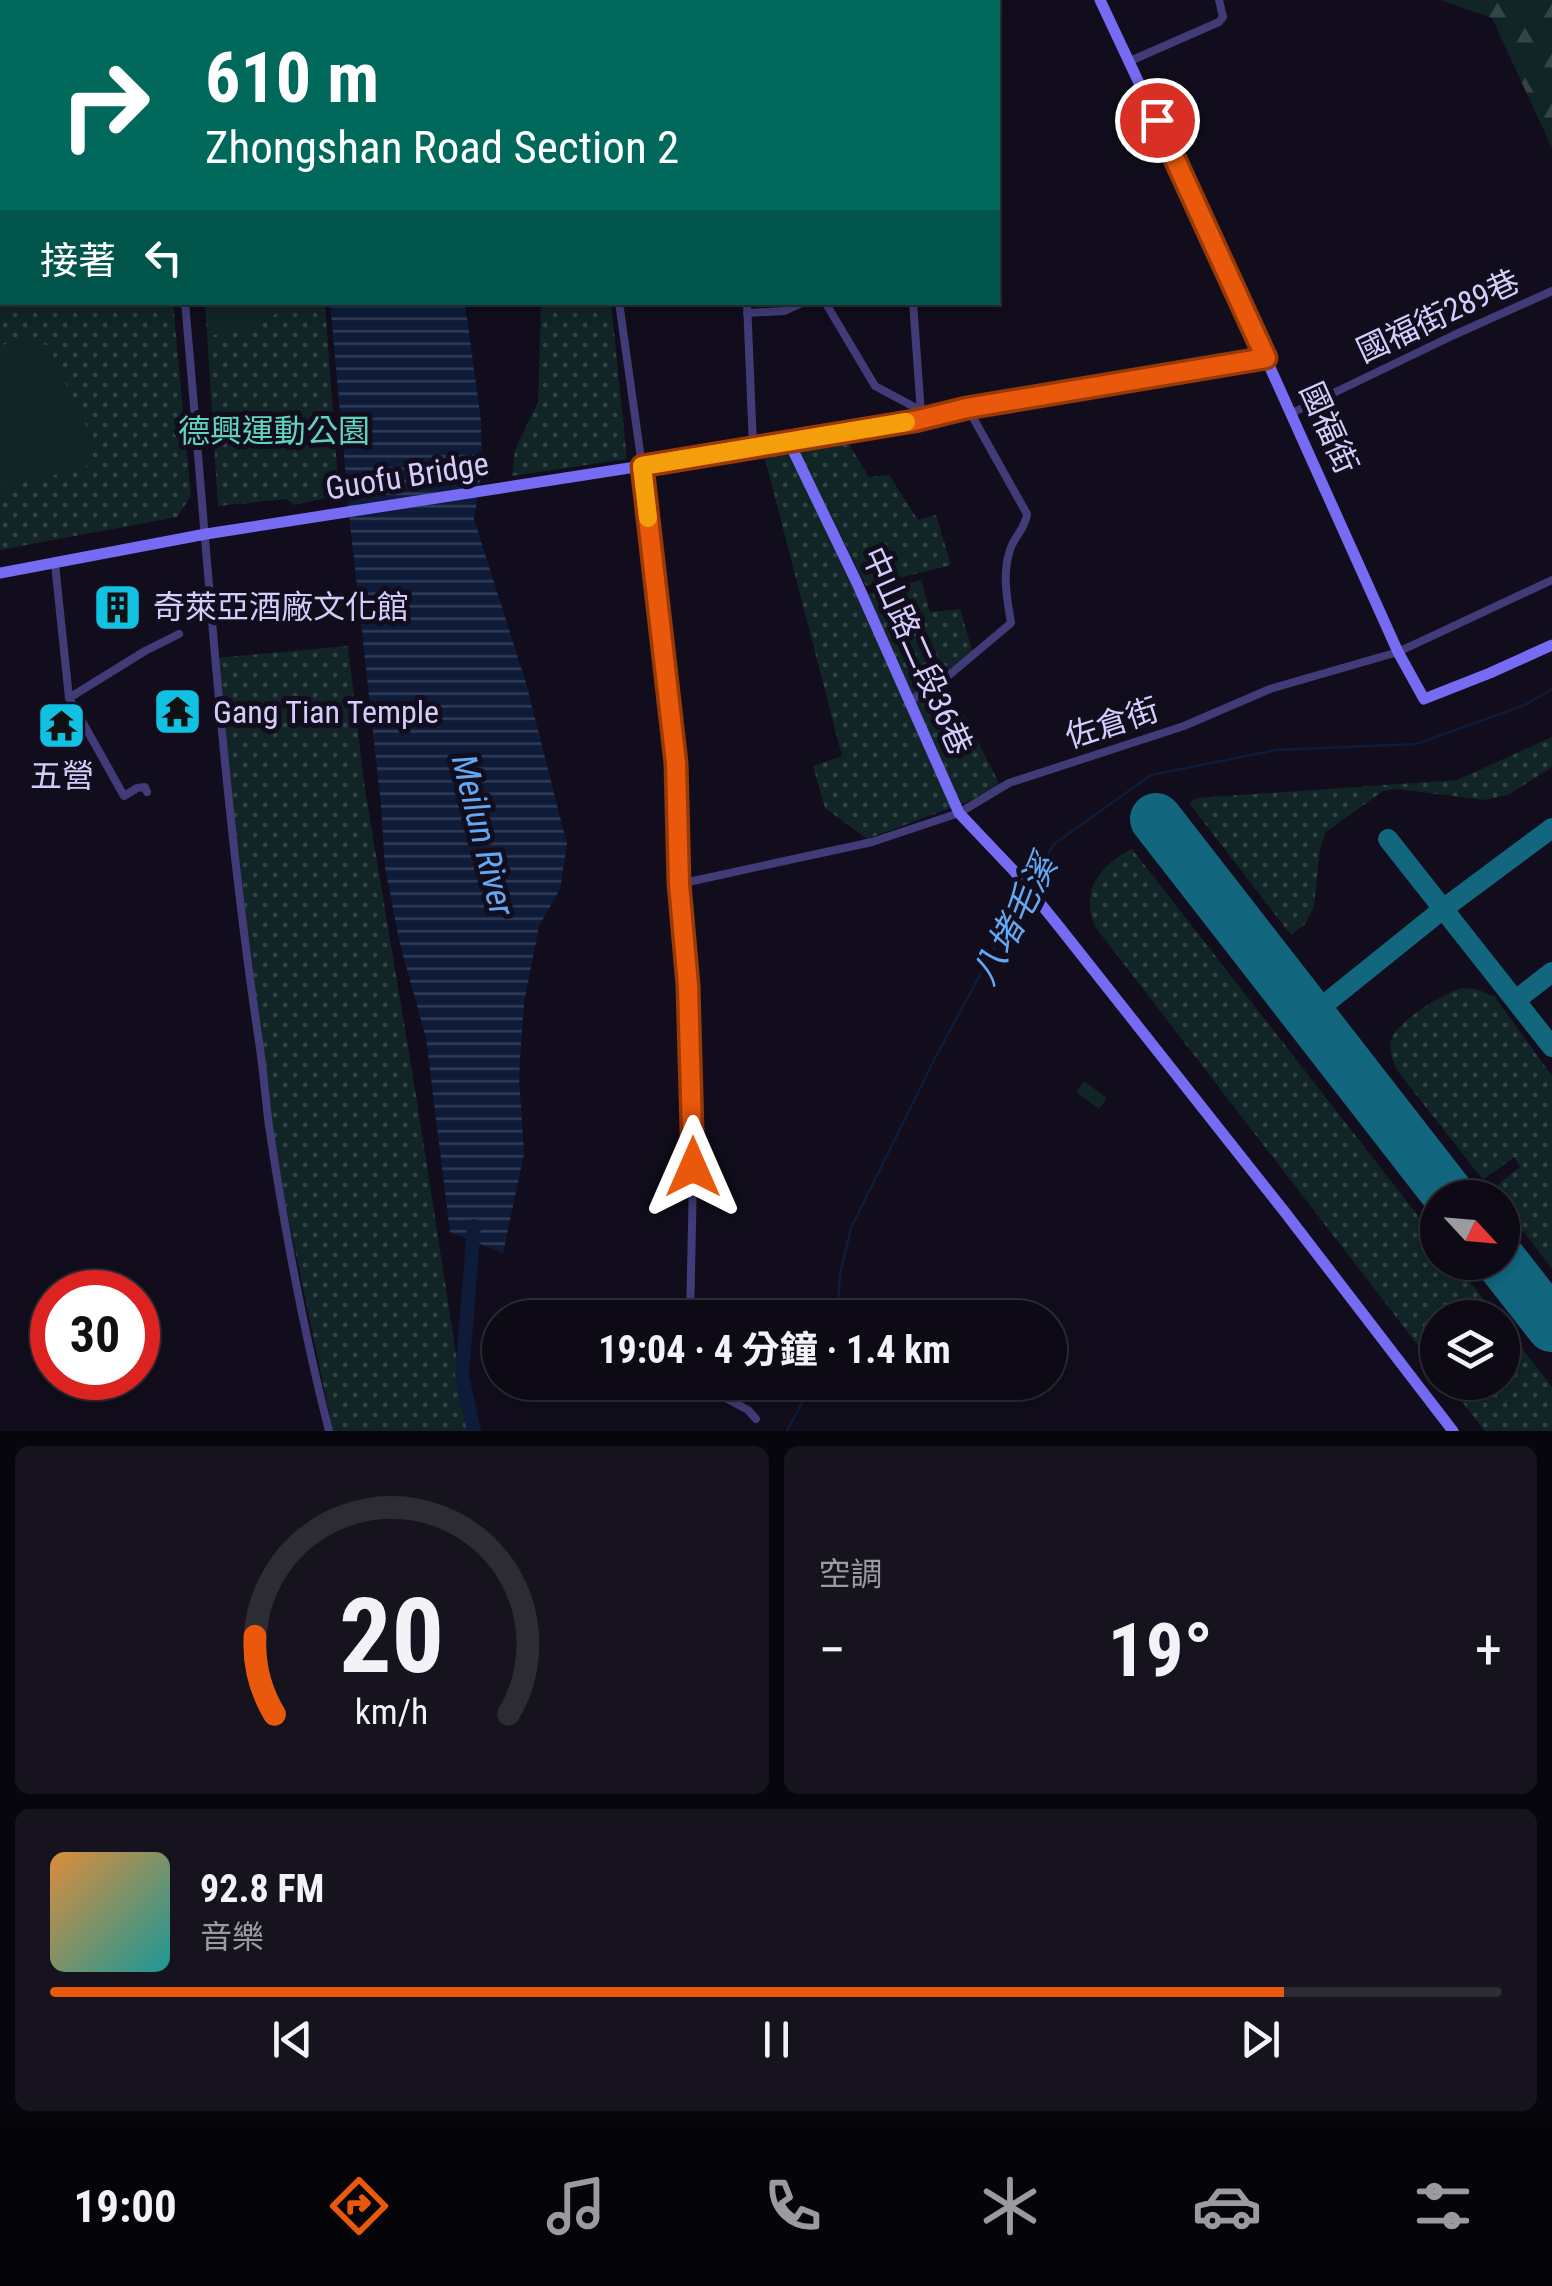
<!DOCTYPE html>
<html lang="zh-TW">
<meta charset="utf-8">
<style>
:root{--surface:#0d0a15;--page:#16131e;--text:#f1f3f6;--muted:#9a9aa0;--line:#2d2b34;--accent:#ea580c}
body{margin:0;font-family:"Roboto Condensed","Noto Sans TC",sans-serif;background:var(--page);color:var(--text);height:100vh;display:flex;flex-direction:column;font-size:38px;white-space:nowrap}
*{box-sizing:border-box;margin:0}
p{font-size:32px;color:var(--muted)}
.icon{flex:none;width:55px;height:55px;fill:none;stroke:currentColor;stroke-width:2;stroke-linecap:round;stroke-linejoin:round}
.map{position:relative;height:1431px;overflow:hidden}
.sheet{display:flex;flex-direction:column;gap:15px;padding:15px;background:#07060c;flex:1}
.sheet>*{flex:none}
.guide{position:absolute;left:0px;top:0px;width:1000px;height:305px;box-shadow:0 5px 15px #0003,0 0 0 2px var(--line);background:#00695c;color:#fff;overflow:hidden}
.needle{width:65px;rotate:116deg}
.fabs{position:absolute;left:1420px;top:1180px;display:grid;gap:20px}
.fabs a{display:grid;place-items:center;width:100px;height:100px;border-radius:50%;background:var(--surface);box-shadow:0 5px 15px #0003,0 0 0 2px var(--line);font-size:50px}
.speed{position:absolute;left:30px;top:1270px;display:flex;gap:20px;font-size:50px;font-weight:700;text-align:center}
.speed>*{display:grid;place-content:center;width:130px;height:130px;border-radius:50%;background:var(--surface);box-shadow:0 5px 15px #0003,0 0 0 2px var(--line);line-height:1}
.speed .limit{border:15px solid #d22;background:#fff;color:#111}
.pin{position:absolute;display:grid;place-items:center;width:85px;height:85px;color:#fff;margin:-42px;border:5px solid #fff;border-radius:50%;box-shadow:0 2px 10px #0007}
.me{position:absolute;width:110px;margin:-55px;rotate:0deg;stroke-linejoin:round;filter:drop-shadow(0 0 8px #0008)}
.turn{display:flex;align-items:center;gap:35px;height:210px;padding:0 40px;font-size:45px}
.turn .icon{width:130px;height:130px;stroke-width:2.5}
.turn b{display:block;font-size:70px;line-height:85px}
.then{display:flex;align-items:center;height:95px;padding:0 40px;background:#0003;gap:20px;font-size:38px}
.big{font-size:75px;font-weight:700;line-height:1.1}
.sheet .tile{flex:1;display:flex;flex-direction:column;justify-content:center;gap:15px;min-width:0;padding:0 35px;border-radius:15px;background:var(--page)}
.sheet .dial{align-items:center;gap:0}
.dial svg{height:260px;overflow:visible;fill:none;stroke:var(--line);stroke-width:7;stroke-linecap:round;text-anchor:middle}
.dial text{fill:var(--text);stroke:none}
.song{display:flex;align-items:center;gap:30px}
.cover{width:120px;height:120px;border-radius:15px;background:linear-gradient(135deg,hsl(30 70% 55%),hsl(180 70% 35%))}
.played{height:10px;border-radius:5px;background:linear-gradient(90deg,var(--accent) 85%,var(--line) 85%)}
.keys{display:flex;justify-content:space-around;direction:ltr}
.heat{display:flex;justify-content:space-between;align-items:center;font-size:55px;direction:ltr}
.sheet .tiles{flex:1;display:grid;gap:15px;grid-template-columns:1fr 1fr}
.tile:last-child{grid-column:span 2}
.trip{position:absolute;left:482px;top:1300px;width:585px;height:100px;border-radius:50px;background:var(--surface);box-shadow:0 5px 15px #0003,0 0 0 2px var(--line);font-weight:700;line-height:100px;text-align:center}
.menu{display:flex;height:160px;justify-content:space-around;align-items:center;background:#050408;color:var(--muted)}
.menu .icon{width:70px;height:70px}
.menu .selected{color:var(--accent)}
.menu b{font-size:45px;color:var(--text)}
.map>svg:first-child{display:block}
.green{fill:url(#green-dots)}
.forest{fill:url(#forest-firs)}
.pitch{fill:#112526}
.water{fill:url(#water-rules)}
.lines{fill:none;stroke-linecap:round;stroke-linejoin:round}
.stream{stroke:#0e1c3a;stroke-width:2.5}
.river{stroke:#0e1c3a;stroke-width:14}
.taxiway{stroke:#12677f;stroke-width:20}
.runway{stroke:#12677f;stroke-width:52}
.street{stroke:#413c78;stroke-width:8}
.secondary{stroke:#766bf3;stroke-width:11}
.route-casing{stroke:#983908;stroke-width:25}
.route{stroke:#ea580c;stroke-width:18}
.slow{stroke:#f59e0b;stroke-width:18}
.labels{text-anchor:middle;stroke-width:10;stroke-linejoin:round;paint-order:stroke}
.street-label{font-size:32px;fill:#d4ccfb;stroke:#110d1c}
.park-label{font-size:32px;fill:#5fd4be;stroke:#110d1c}
.poi-label{font-size:32px;fill:#d4ccfb;stroke:#110d1c;text-anchor:start}
.water-label{font-size:35px;font-style:italic;fill:#63a8f3;stroke:#110d1c}
</style>
<div class="map">
<svg width="1552" height="1431" viewBox="0 0 1552 1431">
<defs>
<pattern id="green-dots" width="8" height="8" patternUnits="userSpaceOnUse" patternTransform="scale(2.5)"><rect width="8" height="8" fill="#112526"/><path d="M2 2h.1M6 6h.1" fill="none" stroke="#334346" stroke-width="1.8" stroke-linecap="round"/></pattern>
<pattern id="forest-firs" width="22" height="20" patternUnits="userSpaceOnUse" patternTransform="scale(2.5)"><rect width="22" height="20" fill="#112526"/><path d="M5 1l3.5 6h-7zM16 11l3.5 6h-7z" fill="#334346"/></pattern>
<pattern id="water-rules" width="6" height="5" patternUnits="userSpaceOnUse" patternTransform="scale(2.5)"><rect width="6" height="5" fill="#0e1c3a"/><path d="M0 2.5h6" fill="none" stroke="#303c57"/></pattern>
</defs>
<rect width="100%" height="100%" fill="#110d1c"/>
<path class="green" d="M 0,0 L 154,0 L 154,2 L 2,2 L 2,302 L 173,303 L 191,496 L 177,517 L 0,550 Z
M 205,303 L 325,303 L 339,495 L 294,505 L 287,499 L 218,506 Z
M 541,303 L 611,303 L 627,459 L 512,476 L 515,450 L 538,402 Z
M 848,443 L 869,477 L 889,475 L 918,520 L 936,515 L 951,565 L 866,586 L 798,450 Z
M 787,451 L 860,596 L 921,580 L 930,612 L 960,609 L 973,653 L 938,684 L 966,718 L 1002,789 L 867,839 L 825,808 L 813,766 L 842,756 L 764,455 Z
M 348,646 L 364,783 L 415,1089 L 468,1431 L 333,1431 L 269,1125 L 216,658 Z
M 1552,737 L 1552,767 L 1508,795 L 1484,800 L 1397,789 L 1383,791 L 1326,832 L 1320,848 L 1314,907 L 1305,924 L 1291,935 L 1189,803 L 1196,798 L 1457,780 Z
M 1132,849 L 1437,1240 L 1438,1262 L 1455,1263 L 1498,1317 L 1438,1318 L 1437,1370 L 1096,928 C 1078,893 1100,865 1132,849 Z
M 1463,988 L 1476,989 L 1495,997 L 1552,1076 L 1552,1269 L 1503,1205 L 1502,1198 L 1497,1197 L 1491,1190 L 1520,1167 L 1514,1157 L 1483,1180 L 1396,1069 C 1392,1058 1388,1049 1392,1038 C 1399,1020 1445,992 1463,988 Z
M 1503,1324 L 1552,1387 L 1552,1431 L 1485,1431 L 1447,1383 L 1502,1382 Z"/>
<path class="forest" d="M 1440,0 L 1552,0 L 1552,148 L 1492,18 Z"/>
<path class="pitch" d="M 209,303 L 209,302 L 289,303 C 267,323 241,334 210,335 Z
M 27,342 L 47,345 L 94,442 C 94,453 93,460 84,468 L 0,488 L 0,346 L 8,343 Z
M 1084,1081 L 1107,1098 L 1099,1109 L 1076,1092 Z"/>
<path class="water" d="M 319,0 L 495,0 L 495,2 L 319,2 Z
M 330,303 L 465,303 L 481,421 L 482,471 L 474,519 L 526,683 L 567,844 L 560,889 L 539,926 L 524,1003 L 519,1076 L 524,1154 L 503,1253 L 450,1232 L 426,1038 L 399,940 L 385,867 L 381,805 L 351,532 Z"/>
<g class="lines">
<path class="stream" d="M 1031,883 L 1054,844 L 1151,775 L 1276,750 L 1416,744 L 1525,705 L 1552,689
M 837,1318 L 840,1274 L 851,1228 L 935,1058 L 1024,894
M 787,1431 L 813,1382"/>
<path class="river" d="M 474,1226 L 462,1376 L 474,1431"/>
<path class="taxiway" d="M 1388,839 L 1552,1047
M 1516,1000 L 1552,972
M 1310,1016 L 1443,909 L 1552,828"/>
<path class="runway" d="M 1156,819 L 1451,1198
M 1502,1262 L 1552,1326"/>
<path class="street" d="M 162,0 L 162,2
M 641,0 L 641,2
M 743,0 L 743,2
M 755,0 L 762,2
M 957,2 L 968,0
M 1130,61 L 1219,22 L 1223,17 L 1219,0
M 185,302 C 207,547 222,793 258,1035 C 263,1065 265,1096 269,1126 C 284,1226 304,1333 329,1431
M 619,302 L 642,466 L 676,763 L 679,884 L 689,985 L 694,1132 L 690,1318
M 747,302 L 753,446
M 825,302 L 875,386 L 920,410
M 913,302 L 921,413
M 747,313 L 784,311 L 804,302
M 1292,413 L 1454,335 L 1552,291
M 55,564 L 69,698
M 909,701 L 935,687 L 1011,623 C 1007,598 1002,574 1010,550 C 1014,536 1025,530 1027,514 L 967,407
M 147,792 L 145,787 L 137,788 L 124,796 L 69,698 L 145,651 L 179,634
M 679,884 L 872,842 L 959,813 L 1009,783 L 1184,726 L 1270,689 L 1398,652 L 1552,580
M 696,1382 L 748,1410 L 756,1419"/>
<path class="secondary" d="M 1100,0 L 1210,234 L 1398,652 L 1424,699 L 1490,673 L 1552,645
M 788,440 L 857,583 L 959,813 L 1014,871 L 1057,924 L 1284,1211 L 1453,1431
M 0,573 L 206,534 L 642,466 L 914,421 L 967,407 L 1266,357"/>
</g>
<g class="lines">
<defs>
<path id="route" d="M 693,1167 L 688,985 L 679,884 L 676,763 L 642,466 L 914,421 L 967,408 L 1266,358 L 1157,120"/>
</defs>
<use href="#route" class="route-casing"/>
<use href="#route" class="route"/>
<path class="slow" d="M 648,518 L 642,466 L 906,422"/>
</g>
<defs>
<symbol id="building-square" viewBox="-11 -11 22 22"><rect x="-9" y="-9" width="18" height="18" rx="4" fill="#12c1e2" stroke="#110d1c"/><path d="M-4-6H4V6H1V3H-1V6H-4ZM-2.5-4.3h1.7v1.8h-1.7ZM.8-4.3h1.7v1.8H.8ZM-2.5-1h1.7V.8h-1.7ZM.8-1h1.7V.8H.8Z" fill="#111"/></symbol>
<symbol id="temple-square" viewBox="-11 -11 22 22"><rect x="-9" y="-9" width="18" height="18" rx="4" fill="#12c1e2" stroke="#110d1c"/><path d="M0-6L5-2H3V0L6.5 2.5H4V6H1.5V3h-3V6H-4V2.5H-6.5L-3 0V-2H-5Z" fill="#111"/></symbol>
</defs>
<g fill-rule="evenodd">
<use href="#building-square" x="90" y="580" width="55" height="55"/>
<use href="#temple-square" x="150" y="684" width="55" height="55"/>
<use href="#temple-square" x="34" y="698" width="55" height="55"/>
</g>
<g class="labels">
<g class="street-label">
<text transform="translate(1438 316) rotate(-25)" y="11">國福街289巷</text>
<text transform="translate(1329 428) rotate(66)" y="11">國福街</text>
<text transform="translate(407 476) rotate(-9)" y="11">Guofu Bridge</text>
<text transform="translate(917 651) rotate(66)" y="11">中山路二段36巷</text>
<text transform="translate(1112 723) rotate(-18)" y="11">佐倉街</text>
</g>
<g class="park-label">
<text x="274" y="442">德興運動公園</text>
</g>
<g class="poi-label">
<text x="153" y="618">奇萊亞酒廠文化館</text>
<text x="213" y="723">Gang Tian Temple</text>
<text x="62" y="787" text-anchor="middle">五營</text>
</g>
<g class="water-label">
<text transform="translate(483 835) rotate(76)" y="12">Meilun River</text>
<text transform="translate(1014 920) rotate(-62)" y="12">八堵毛溪</text>
</g>
</g>
</svg>
<div class="fabs">
<a><svg class="needle" viewBox="-14 -14 28 28"><path d="M0-13l5 13h-10z" fill="#e53935"/><path d="M0 13l5-13h-10z" fill="#9a9aa0"/></svg></a>
<a><svg class="icon" aria-label="layers" viewBox="0 0 24 24"><path d="M12 4l9 5-9 5-9-5zM3 14l9 5 9-5"/></svg></a>
</div>
<div class="speed"><div class="limit">30</div></div>
<div class="pin" style="left:1157px;top:120px;background:#d93025"><svg class="icon" aria-label="arrive" viewBox="0 0 24 24"><path d="M6 21V4h12l-3 4 3 4H6"/></svg></div>
<svg class="me" style="left:693px;top:1167px" viewBox="-20 -20 40 40"><path d="M0-17L14 15 0 8-14 15z" fill="#ea580c" stroke="#fff" stroke-width="4"/></svg>
<div class="trip">19:04 · 4 分鐘 · 1.4 km</div>
<div class="guide">
<div class="turn"><svg class="icon" aria-label="right" viewBox="0 0 24 24"><path d="M7 20v-9h11M14 6l5 5-5 5"/></svg><div><b>610 m</b>Zhongshan Road Section 2</div></div>
<div class="then">接著<svg class="icon" aria-label="left" viewBox="0 0 24 24"><path d="M17 20v-9H6M10 6l-5 5 5 5"/></svg></div>
</div>
</div>
<section class="sheet">
<div class="tiles">
<div class="tile dial"><svg viewBox="0 0 100 80">
<path d="M14 69A42 42 0 1 1 86 69"/>
<path d="M14 69A42 42 0 0 1 8 45" stroke="#ea580c"/>
<text x="50" y="56" font-size="32" font-weight="700">20</text>
<text x="50" y="72" font-size="11">km/h</text>
</svg></div>
<div class="tile"><p>空調</p>
<div class="heat"><a>−</a><b class="big">19°</b><a>+</a></div>
</div>
<div class="tile">
<div class="song"><i class="cover"></i><div><b>92.8 FM</b><p>音樂</p></div></div>
<div class="played"></div>
<div class="keys"><svg class="icon" aria-label="previous" viewBox="0 0 24 24"><path d="M18 5L8 12l10 7zM5 5v14"/></svg><svg class="icon" aria-label="pause" viewBox="0 0 24 24"><path d="M8 5v14M16 5v14"/></svg><svg class="icon" aria-label="next" viewBox="0 0 24 24"><path d="M6 5l10 7-10 7zM19 5v14"/></svg></div>
</div>
</div>
</section>
<nav class="menu">
<b>19:00</b>
<svg class="icon selected" aria-label="directions" viewBox="0 0 24 24"><path d="M12 3l9 9-9 9-9-9zM9 14v-3h6M13 9l2 2-2 2"/></svg>
<svg class="icon" aria-label="music" viewBox="0 0 24 24"><path d="M9 18V5l10-2v13"/><circle cx="6" cy="18" r="3"/><circle cx="16" cy="16" r="3"/></svg>
<svg class="icon" aria-label="phone" viewBox="0 0 24 24"><path d="M5 4h4l2 5-3 2q2 4 5 5l2-3 5 2v4C11 20 4 13 5 4z"/></svg>
<svg class="icon" aria-label="climate" viewBox="0 0 24 24"><path d="M12 3v18M4 7l16 10M4 17L20 7"/></svg>
<svg class="icon" aria-label="car" viewBox="0 0 24 24"><path d="M5 17H2v-5l4-1 3-4h7l3 4 3 1v5h-3M9 17h6M6 11h13"/><circle cx="7" cy="17" r="2"/><circle cx="17" cy="17" r="2"/></svg>
<svg class="icon" aria-label="filters" viewBox="0 0 24 24"><path d="M4 7h16M4 17h16"/><circle cx="9" cy="7" r="2"/><circle cx="15" cy="17" r="2"/></svg>
</nav>
